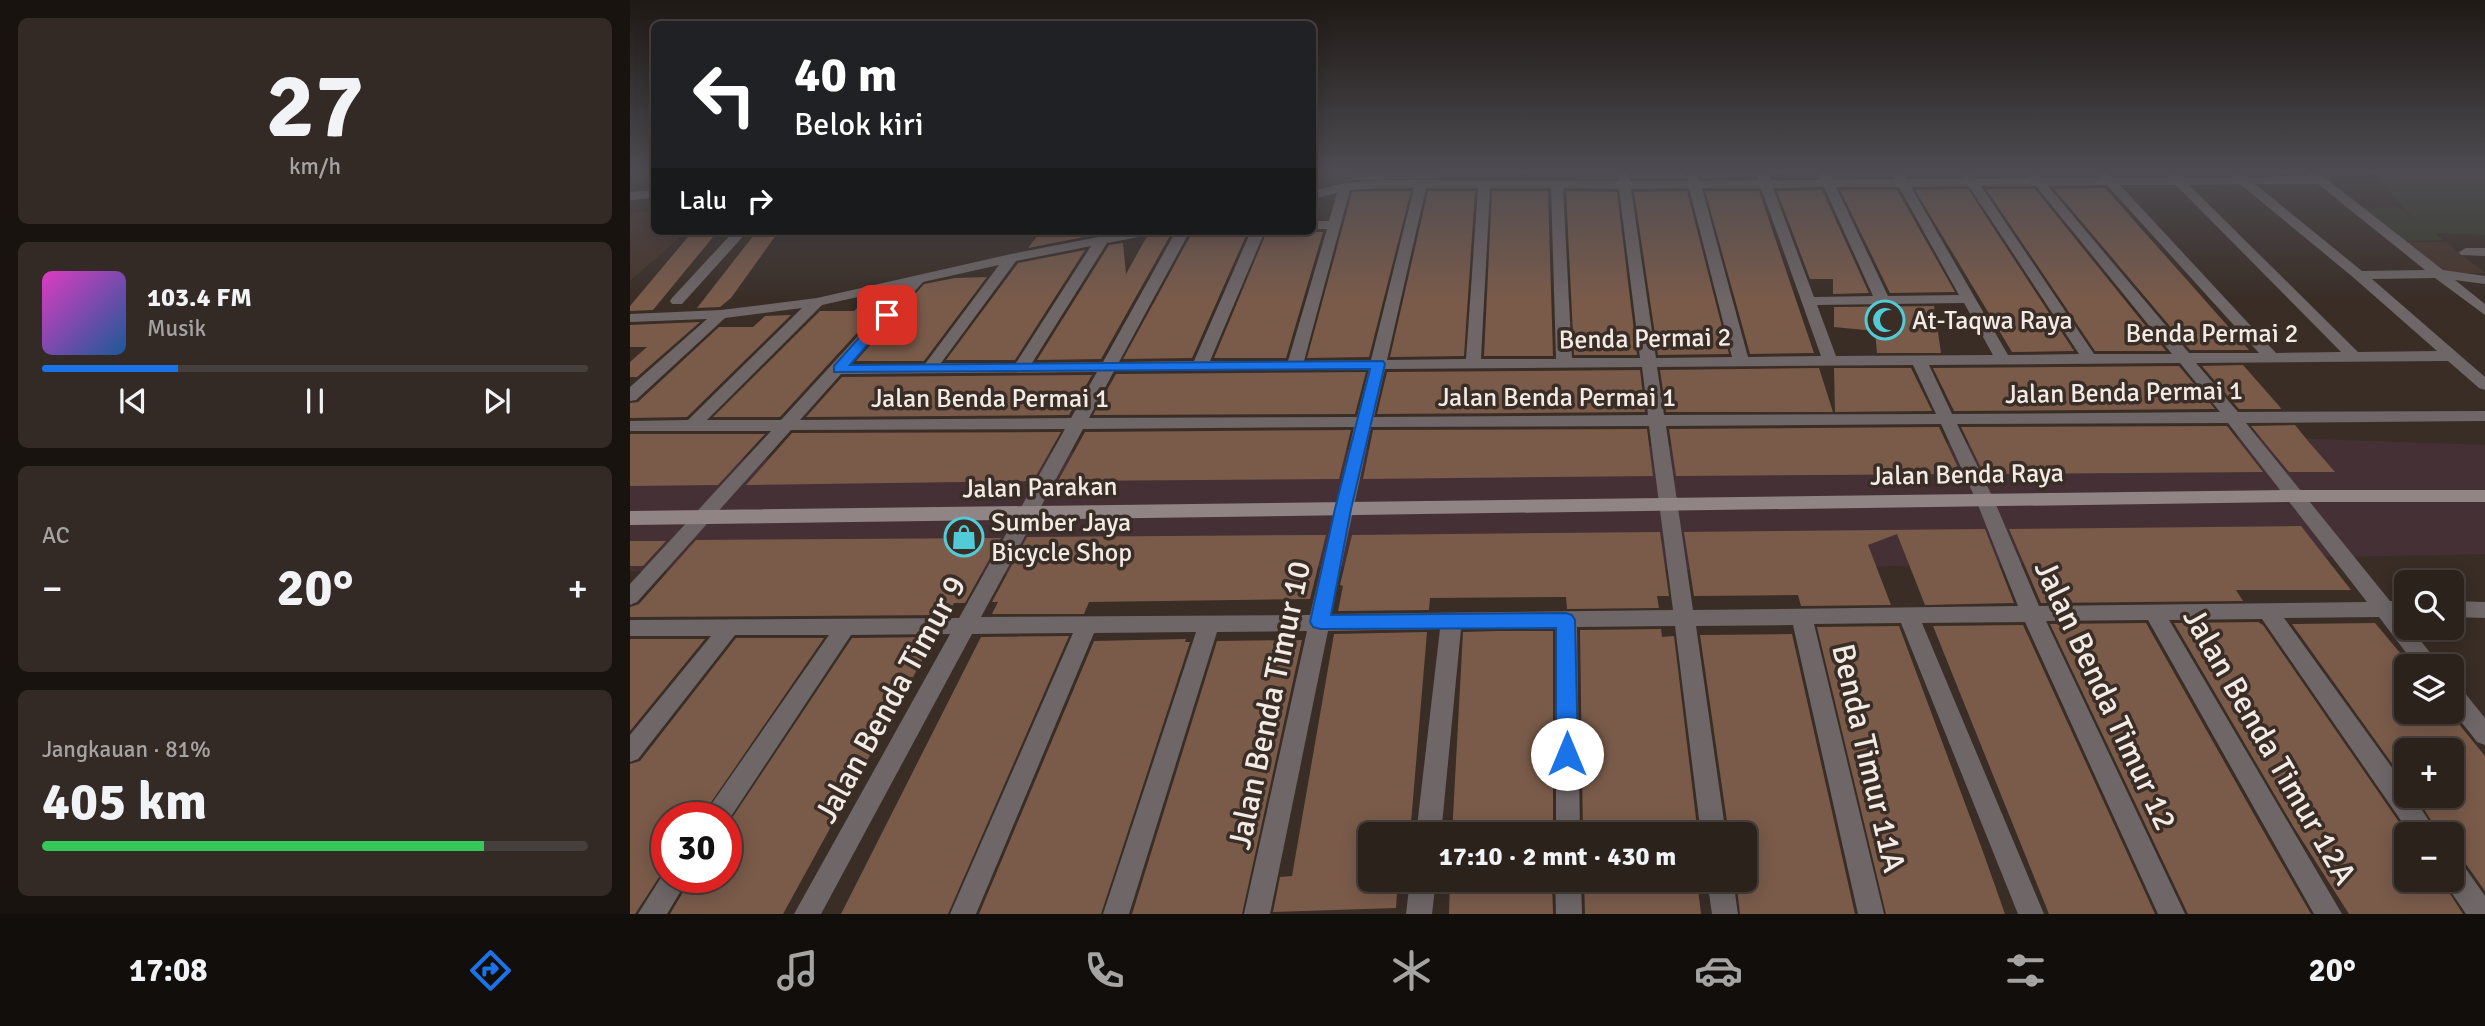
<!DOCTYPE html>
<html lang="id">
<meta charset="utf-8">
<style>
:root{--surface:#2b221c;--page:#332a25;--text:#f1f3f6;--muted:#a6a4a3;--line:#473f3b;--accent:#1a73e8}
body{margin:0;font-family:Signika,sans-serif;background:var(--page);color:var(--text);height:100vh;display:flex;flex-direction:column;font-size:26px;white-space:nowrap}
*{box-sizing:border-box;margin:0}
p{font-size:23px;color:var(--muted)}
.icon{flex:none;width:38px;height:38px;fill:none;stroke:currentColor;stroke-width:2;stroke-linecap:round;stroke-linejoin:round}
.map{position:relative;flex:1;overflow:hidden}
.sheet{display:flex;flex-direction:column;gap:18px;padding:18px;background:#18130f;width:630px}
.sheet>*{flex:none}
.guide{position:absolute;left:21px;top:21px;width:665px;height:214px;border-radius:10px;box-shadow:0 4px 18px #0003,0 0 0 2px var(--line);background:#202124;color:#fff;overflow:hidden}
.controls{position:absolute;left:1764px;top:570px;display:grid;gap:14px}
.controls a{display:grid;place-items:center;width:70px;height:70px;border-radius:10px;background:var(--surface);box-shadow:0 4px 18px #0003,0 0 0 2px var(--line);font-size:35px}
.speed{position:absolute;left:21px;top:802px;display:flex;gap:14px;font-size:35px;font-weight:700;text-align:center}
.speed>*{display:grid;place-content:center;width:91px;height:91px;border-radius:50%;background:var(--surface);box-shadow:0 4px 18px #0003,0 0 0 2px var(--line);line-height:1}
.speed .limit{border:10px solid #d22;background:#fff;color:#111}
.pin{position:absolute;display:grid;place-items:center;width:60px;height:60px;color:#fff;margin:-30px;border-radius:14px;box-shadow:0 4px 10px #0006}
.me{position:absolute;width:77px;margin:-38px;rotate:0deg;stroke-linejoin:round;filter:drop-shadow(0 0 5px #0008)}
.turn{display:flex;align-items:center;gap:24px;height:147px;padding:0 28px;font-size:32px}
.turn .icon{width:91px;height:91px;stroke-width:2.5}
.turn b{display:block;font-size:49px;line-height:60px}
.then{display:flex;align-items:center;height:66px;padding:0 28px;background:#0003;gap:14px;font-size:26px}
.big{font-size:52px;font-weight:800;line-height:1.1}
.sheet .tile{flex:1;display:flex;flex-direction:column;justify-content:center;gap:10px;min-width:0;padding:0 24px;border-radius:10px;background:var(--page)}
.sheet .dial{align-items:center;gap:0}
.dial b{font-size:91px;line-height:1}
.song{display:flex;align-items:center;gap:21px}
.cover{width:84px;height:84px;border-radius:10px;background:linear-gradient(135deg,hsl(310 70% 55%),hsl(210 70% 35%))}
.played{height:7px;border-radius:4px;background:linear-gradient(90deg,var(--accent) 25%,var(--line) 25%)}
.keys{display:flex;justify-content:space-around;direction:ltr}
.heat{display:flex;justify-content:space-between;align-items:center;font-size:38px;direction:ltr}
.charge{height:10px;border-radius:5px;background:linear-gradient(90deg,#34c759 81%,var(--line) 0)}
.trip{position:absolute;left:728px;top:822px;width:399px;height:70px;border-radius:10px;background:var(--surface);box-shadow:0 4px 18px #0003,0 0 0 2px var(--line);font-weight:800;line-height:70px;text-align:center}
.tabs{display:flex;height:112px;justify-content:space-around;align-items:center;background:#110e0b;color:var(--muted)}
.tabs .icon{width:49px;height:49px}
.tabs .current{color:var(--accent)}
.tabs b{font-size:32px;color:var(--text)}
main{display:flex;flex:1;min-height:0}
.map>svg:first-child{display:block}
.commercial{fill:#453135}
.built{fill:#47342a}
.green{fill:#383d2b}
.building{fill:#7a5b4a}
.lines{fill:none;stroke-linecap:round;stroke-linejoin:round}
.street{fill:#6e6667;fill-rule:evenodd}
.secondary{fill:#918485;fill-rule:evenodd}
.route{fill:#1a73e8;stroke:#114b97;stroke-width:2}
.labels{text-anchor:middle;stroke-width:7;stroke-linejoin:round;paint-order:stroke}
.poi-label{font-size:26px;fill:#f2eae5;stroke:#392d26;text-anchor:start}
.street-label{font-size:26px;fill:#f2eae5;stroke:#392d26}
.near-street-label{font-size:32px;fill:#f2eae5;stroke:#392d26}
</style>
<main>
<section class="sheet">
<div class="tile dial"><b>27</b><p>km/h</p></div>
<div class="tile">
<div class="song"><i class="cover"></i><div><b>103.4 FM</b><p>Musik</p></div></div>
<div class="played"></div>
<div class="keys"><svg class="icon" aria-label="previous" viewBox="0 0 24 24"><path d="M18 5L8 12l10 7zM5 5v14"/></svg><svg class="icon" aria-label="pause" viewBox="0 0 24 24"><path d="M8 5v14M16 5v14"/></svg><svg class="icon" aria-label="next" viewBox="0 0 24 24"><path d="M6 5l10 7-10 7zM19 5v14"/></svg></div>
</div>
<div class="tile"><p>AC</p>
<div class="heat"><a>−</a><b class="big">20°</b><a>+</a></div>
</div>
<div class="tile"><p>Jangkauan · 81%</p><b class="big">405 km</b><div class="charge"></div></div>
</section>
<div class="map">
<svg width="1855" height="914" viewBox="0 0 1855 914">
<rect width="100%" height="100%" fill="#392d26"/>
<path class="commercial" d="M 1628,437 L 1855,445 L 1855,554 L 1068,570 L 715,567 L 381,574 L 0,571 L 0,458 L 140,459 L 445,452 L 1336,443 Z"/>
<path class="built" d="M 24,211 L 24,231 L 57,231 L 0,281 L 0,213 Z
M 1776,242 L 1816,242 L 1855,273 L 1815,273 Z"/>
<path class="green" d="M 1744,173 L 1855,173 L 1855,235 L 1805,233 L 1813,240 L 1776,241 L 1732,208 L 1768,207 L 1788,221 L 1772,207 Z"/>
<path class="building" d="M 724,173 L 806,173 L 807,178 L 722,180 Z
M 1004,173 L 1055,173 L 1055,178 L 1004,178 Z
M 1069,173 L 1123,173 L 1125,177 L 1072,178 Z
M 1201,173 L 1263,173 L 1261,176 L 1204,177 Z
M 1475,188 L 1557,280 L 1619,350 L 1560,350 L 1424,189 Z
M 1338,189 L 1444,351 L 1382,352 L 1285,190 Z
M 1356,189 L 1405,189 L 1536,351 L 1465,351 Z
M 1192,190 L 1239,293 L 1203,294 L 1203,279 L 1180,279 L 1147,191 Z
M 1210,190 L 1267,190 L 1325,292 L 1260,293 Z
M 751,191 L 781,191 L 739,357 L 677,358 L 722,192 Z
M 798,191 L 845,191 L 834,356 L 760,357 Z
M 862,191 L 918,191 L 923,356 L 854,356 Z
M 936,191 L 987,192 L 1007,355 L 944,355 Z
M 1057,191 L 1099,354 L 1028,355 L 1004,192 Z
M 1075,191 L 1129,191 L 1184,353 L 1120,354 Z
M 63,231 L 88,231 L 23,310 L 0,311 L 0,306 Z
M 127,231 L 149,231 L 101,298 L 90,307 L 67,308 Z
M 411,231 L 485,231 L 398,248 Z
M 563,231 L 618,231 L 562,358 L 493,359 Z
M 637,231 L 693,232 L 656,358 L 584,358 Z
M 527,234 L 541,234 L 471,359 L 407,360 L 479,245 L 493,243 L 496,274 L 516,238 Z
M 455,250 L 385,360 L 316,360 L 388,263 Z
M 357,277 L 294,361 L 226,361 L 294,284 L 325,278 Z
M 235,300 L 257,300 L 150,417 L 83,417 L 190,311 L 224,311 Z
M 1304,306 L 1311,353 L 1247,353 L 1245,331 L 1204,327 L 1204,307 Z
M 161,315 L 57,417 L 0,418 L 0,403 L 8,402 L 89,327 L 123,327 L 135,316 Z
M 70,322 L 7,377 L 0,377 L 0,362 L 17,347 L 0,347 L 0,325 Z
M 1613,365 L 1650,407 L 1651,409 L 1609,409 L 1572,366 Z
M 1549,366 L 1585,409 L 1324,411 L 1303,368 Z
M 1189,368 L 1203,412 L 1036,412 L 1030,370 Z
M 1204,368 L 1281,368 L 1302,411 L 1205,412 Z
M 1010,370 L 1015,412 L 747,414 L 757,372 Z
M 736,372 L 725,414 L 463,415 L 486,374 Z
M 462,375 L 439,415 L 176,417 L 212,377 Z
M 1665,425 L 1678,441 L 1705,472 L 1659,472 L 1621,426 Z
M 1597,426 L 1633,472 L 1354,474 L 1331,427 Z
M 1309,427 L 1331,474 L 1046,476 L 1039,429 Z
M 1017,429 L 1023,476 L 733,479 L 743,430 Z
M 721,430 L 709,479 L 428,481 L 455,432 Z
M 431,432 L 403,481 L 116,485 L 162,433 Z
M 0,434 L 135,434 L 88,485 L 0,486 Z
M 1671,526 L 1721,590 L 1606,590 L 1613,601 L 1411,603 L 1379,529 Z
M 1355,529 L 1384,603 L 1295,605 L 1267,534 L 1238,545 L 1261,605 L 1171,606 L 1168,595 L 1064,596 L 1054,532 Z
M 1030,532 L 1039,596 L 1027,596 L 1029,608 L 937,609 L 936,597 L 800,598 L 799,610 L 708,611 L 713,586 L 710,585 L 722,535 Z
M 696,535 L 680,599 L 459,602 L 454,614 L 362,614 L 368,602 L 362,602 L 397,537 Z
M 371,538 L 335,603 L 324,603 L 317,615 L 0,617 L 0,607 L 9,604 L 66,540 Z
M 0,541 L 36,541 L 13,566 L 0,566 Z
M 1628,622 L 1633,625 L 1778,835 L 1776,880 L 1811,880 L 1833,914 L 1719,914 L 1663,826 L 1544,623 Z
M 1516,623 L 1639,841 L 1681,914 L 1558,914 L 1420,624 Z
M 1745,623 L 1776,660 L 1776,712 L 1819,712 L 1855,756 L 1855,891 L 1833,860 L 1822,851 L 1822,835 L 1810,835 L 1786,796 L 1822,796 L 1822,751 L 1776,751 L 1776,783 L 1662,624 Z
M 1393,625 L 1525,914 L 1419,914 L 1303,626 Z
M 1269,626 L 1352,849 L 1375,914 L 1256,914 L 1187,627 Z
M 1031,629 L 1032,637 L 1044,636 L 1068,835 L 953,835 L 950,630 Z
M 868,631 L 923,631 L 923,835 L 822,835 L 833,632 Z
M 797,632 L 780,835 L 740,835 L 740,880 L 768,880 L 766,908 L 643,912 L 650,877 L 662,876 L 704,634 Z
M 1162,634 L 1225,914 L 1110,914 L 1106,880 L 1115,880 L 1115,835 L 1099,835 L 1070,635 Z
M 439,636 L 318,914 L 211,914 L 351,637 Z
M 305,637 L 153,914 L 40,914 L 62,877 L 96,877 L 96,827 L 222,638 Z
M 106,638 L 194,638 L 71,817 L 37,817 L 37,865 L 5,914 L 0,914 L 0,764 L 10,761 Z
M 0,639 L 75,639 L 0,731 Z
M 556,639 L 555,642 L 560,642 L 471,914 L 349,914 L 464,641 Z
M 672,640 L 612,914 L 502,914 L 587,641 Z
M 820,880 L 922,880 L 923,914 L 819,914 Z
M 954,880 L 1067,880 L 1071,914 L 955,914 Z"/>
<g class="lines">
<path class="street" d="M 989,173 L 997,173 L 1000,181 L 1058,181 L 1058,173 L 1066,173 L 1070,181 L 1129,180 L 1126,173 L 1138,173 L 1141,180 L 1190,180 L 1190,173 L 1198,173 L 1202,180 L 1265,179 L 1263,176 L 1268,173 L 1273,173 L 1277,179 L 1334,179 L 1335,174 L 1339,173 L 1346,179 L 1400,178 L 1398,176 L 1403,173 L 1408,173 L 1412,178 L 1470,178 L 1469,176 L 1474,173 L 1483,178 L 1539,177 L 1543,173 L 1552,177 L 1603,177 L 1609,173 L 1616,177 L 1679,176 L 1676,173 L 1689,173 L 1813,270 L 1855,276 L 1855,284 L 1825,280 L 1855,304 L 1855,315 L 1805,278 L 1742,279 L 1855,377 L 1855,390 L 1849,388 L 1818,361 L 1566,363 L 1608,412 L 1855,411 L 1855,421 L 1616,423 L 1760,601 L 1776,601 L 1776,617 L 1772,617 L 1776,622 L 1776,628 L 1781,628 L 1811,667 L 1787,667 L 1749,617 L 1654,618 L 1776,787 L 1776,796 L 1783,796 L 1808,835 L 1781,835 L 1632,619 L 1539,620 L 1712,914 L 1684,914 L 1518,620 L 1416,621 L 1555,914 L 1528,914 L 1395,622 L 1292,623 L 1414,914 L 1388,914 L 1271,623 L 1184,624 L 1254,914 L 1228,914 L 1163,625 L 1066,626 L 1096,835 L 1071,835 L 1045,626 L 947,627 L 950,835 L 926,835 L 926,628 L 831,629 L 811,835 L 786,835 L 810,629 L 698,631 L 640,914 L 614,914 L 677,631 L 587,632 L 499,914 L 473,914 L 566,632 L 464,633 L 346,914 L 320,914 L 443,633 L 342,634 L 191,914 L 164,914 L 320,634 L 221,635 L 96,824 L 96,817 L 75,817 L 78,809 L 199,635 L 105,635 L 8,759 L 0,762 L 0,735 L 81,636 L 0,636 L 0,620 L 329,618 L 435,429 L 161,430 L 7,602 L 0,605 L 0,584 L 141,431 L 0,431 L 0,421 L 58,420 L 172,308 L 95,318 L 6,400 L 0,401 L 0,387 L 77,319 L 0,322 L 0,314 L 91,310 L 187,298 L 381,254 L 499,231 L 526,231 L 524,234 L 477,243 L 402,363 L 473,362 L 546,231 L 560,231 L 489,362 L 564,361 L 621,231 L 635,231 L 580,361 L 658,361 L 697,229 L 682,229 L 682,221 L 699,221 L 707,193 L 682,199 L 682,191 L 715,183 L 751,180 L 988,181 ZM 1610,184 L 1724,278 L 1807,351 L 1728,352 L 1559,185 ZM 1625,184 L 1688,184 L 1795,270 L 1732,271 ZM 1477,185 L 1629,353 L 1559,353 L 1418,186 ZM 1490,185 L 1546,185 L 1711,352 L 1646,353 ZM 1339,186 L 1449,354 L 1378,355 L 1281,187 ZM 1351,186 L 1406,186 L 1542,354 L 1464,354 ZM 1194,187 L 1243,296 L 1184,297 L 1143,188 ZM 1206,187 L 1269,187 L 1329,295 L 1258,296 ZM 751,188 L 784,188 L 741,360 L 674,361 L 720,190 ZM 796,188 L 848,188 L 836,359 L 757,360 ZM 860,188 L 921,188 L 926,359 L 851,359 ZM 933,188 L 989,189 L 1010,358 L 942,358 ZM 1059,188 L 1102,357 L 1026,358 L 1001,189 ZM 1072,188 L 1131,188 L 1191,356 L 1118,357 ZM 461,246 L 386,363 L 311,363 L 386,261 ZM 369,265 L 295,364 L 220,364 L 293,282 ZM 273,287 L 151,420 L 77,420 L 192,305 ZM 1334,303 L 1363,355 L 1206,356 L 1187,305 ZM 1550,363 L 1590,412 L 1322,414 L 1299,365 ZM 1283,365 L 1306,414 L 1034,415 L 1027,367 ZM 1012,367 L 1018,415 L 744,417 L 755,369 ZM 739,369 L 727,417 L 459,418 L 484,371 ZM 467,372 L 441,418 L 170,420 L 211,374 ZM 1598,423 L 1737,602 L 1409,606 L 1364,500 L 1327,424 ZM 1311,424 L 1346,500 L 1388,606 L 1063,610 L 1036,426 ZM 1019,426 L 1043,610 L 701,614 L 741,427 ZM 724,427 L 680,615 L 351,617 L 453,429 Z
M 24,190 L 24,198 L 0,200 L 0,192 Z
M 104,231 L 118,231 L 52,304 L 42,304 L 40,301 L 42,298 Z
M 1836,248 L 1855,248 L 1855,256 L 1831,255 L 1829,252 Z
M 1822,601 L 1855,602 L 1855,618 L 1822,617 Z
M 1822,685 L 1830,687 L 1855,718 L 1855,745 L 1847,742 L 1822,710 Z
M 1822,859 L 1831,862 L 1855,896 L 1855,914 L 1836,914 L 1813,880 L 1822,880 Z
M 37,868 L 37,877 L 59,877 L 37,914 L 8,914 Z
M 780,880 L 806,880 L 802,914 L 776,914 Z
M 925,880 L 951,880 L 952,914 L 926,914 Z
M 1077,880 L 1103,880 L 1108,914 L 1082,914 Z"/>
<path class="secondary" d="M 1665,490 L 1855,490 L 1855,502 L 1665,502 L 0,525 L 0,511 Z"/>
</g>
<linearGradient id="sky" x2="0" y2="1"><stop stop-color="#1f1915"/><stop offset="0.57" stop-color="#4e4c52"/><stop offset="1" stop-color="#4e4c52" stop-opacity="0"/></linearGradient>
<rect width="1855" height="301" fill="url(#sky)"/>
<path class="route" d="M 257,311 L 263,315 L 220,365 L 753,361 L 755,364 L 721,509 L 701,615 L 936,613 L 942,615 L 945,620 L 948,754 L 945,761 L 937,764 L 930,761 L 926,754 L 926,628 L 690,629 L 683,627 L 680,622 L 705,509 L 740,369 L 204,372 L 204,366 L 252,312 Z"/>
<defs>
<symbol id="mosque-ring" viewBox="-11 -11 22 22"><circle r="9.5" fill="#392d26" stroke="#52cbd9" stroke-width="1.5"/><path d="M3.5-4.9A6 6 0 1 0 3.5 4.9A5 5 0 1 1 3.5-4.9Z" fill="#52cbd9"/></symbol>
<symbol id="shop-ring" viewBox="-11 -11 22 22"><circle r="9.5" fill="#392d26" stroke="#52cbd9" stroke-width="1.5"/><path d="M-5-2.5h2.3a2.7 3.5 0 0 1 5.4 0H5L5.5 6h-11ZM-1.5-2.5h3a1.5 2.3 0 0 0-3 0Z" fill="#52cbd9"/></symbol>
</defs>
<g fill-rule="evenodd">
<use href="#mosque-ring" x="1233" y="298" width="44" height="44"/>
<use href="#shop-ring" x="312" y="515" width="44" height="44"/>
</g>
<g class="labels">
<g class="poi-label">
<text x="1282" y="329">At-Taqwa Raya</text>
<text x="361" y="531">Sumber Jaya<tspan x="361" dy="30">Bicycle Shop</tspan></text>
</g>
<g class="street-label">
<text x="1582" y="342">Benda Permai 2</text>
<text transform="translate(1015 338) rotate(-1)" y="9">Benda Permai 2</text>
<text transform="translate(1494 392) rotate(-1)" y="9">Jalan Benda Permai 1</text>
<text x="927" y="406">Jalan Benda Permai 1</text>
<text x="360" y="407">Jalan Benda Permai 1</text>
<text transform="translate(1337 474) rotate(-1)" y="9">Jalan Benda Raya</text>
<text transform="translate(410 487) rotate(-1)" y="9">Jalan Parakan</text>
</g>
<g class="near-street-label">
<text transform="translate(1476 695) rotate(65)" y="11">Jalan Benda Timur 12</text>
<text transform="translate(260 699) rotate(-61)" y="11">Jalan Benda Timur 9</text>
<text transform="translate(639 705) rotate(-78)" y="11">Jalan Benda Timur 10</text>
<text transform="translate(1640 746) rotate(60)" y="11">Jalan Benda Timur 12A</text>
<text transform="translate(1239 758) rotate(77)" y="11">Benda Timur 11A</text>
</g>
</g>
</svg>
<div class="controls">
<a><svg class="icon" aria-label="search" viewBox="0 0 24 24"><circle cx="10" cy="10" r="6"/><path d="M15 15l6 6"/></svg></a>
<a><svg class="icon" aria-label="layers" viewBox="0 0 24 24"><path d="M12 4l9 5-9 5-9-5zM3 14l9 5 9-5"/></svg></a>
<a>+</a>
<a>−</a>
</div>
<div class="speed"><div class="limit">30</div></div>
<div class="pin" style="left:257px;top:315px;background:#d93025"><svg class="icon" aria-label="arrive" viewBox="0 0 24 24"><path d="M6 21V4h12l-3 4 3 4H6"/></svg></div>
<svg class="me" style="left:937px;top:754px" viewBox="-20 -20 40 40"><circle r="19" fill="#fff"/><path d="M0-13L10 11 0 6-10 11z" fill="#1a73e8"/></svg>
<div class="trip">17:10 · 2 mnt · 430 m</div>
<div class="guide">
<div class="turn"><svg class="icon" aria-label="left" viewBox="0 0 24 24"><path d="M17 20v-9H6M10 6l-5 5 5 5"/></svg><div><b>40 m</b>Belok kiri</div></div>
<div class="then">Lalu<svg class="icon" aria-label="right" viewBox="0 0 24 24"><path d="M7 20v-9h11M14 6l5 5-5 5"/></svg></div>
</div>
</div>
</main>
<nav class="tabs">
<b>17:08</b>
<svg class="icon current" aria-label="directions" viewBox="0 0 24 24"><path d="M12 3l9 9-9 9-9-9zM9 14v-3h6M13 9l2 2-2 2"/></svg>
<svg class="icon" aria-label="music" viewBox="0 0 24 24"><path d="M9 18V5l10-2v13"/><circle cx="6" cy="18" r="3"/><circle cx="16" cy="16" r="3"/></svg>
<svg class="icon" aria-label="phone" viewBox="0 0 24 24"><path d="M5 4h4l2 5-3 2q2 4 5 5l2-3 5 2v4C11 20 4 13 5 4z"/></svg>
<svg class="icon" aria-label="climate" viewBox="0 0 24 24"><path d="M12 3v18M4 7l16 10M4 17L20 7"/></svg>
<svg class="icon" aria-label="car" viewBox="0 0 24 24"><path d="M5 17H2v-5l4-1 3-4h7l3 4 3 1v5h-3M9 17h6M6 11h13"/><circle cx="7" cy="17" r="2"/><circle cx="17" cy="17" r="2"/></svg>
<svg class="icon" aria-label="filters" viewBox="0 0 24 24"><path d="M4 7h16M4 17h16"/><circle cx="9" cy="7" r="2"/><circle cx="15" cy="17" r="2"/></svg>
<b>20°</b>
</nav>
